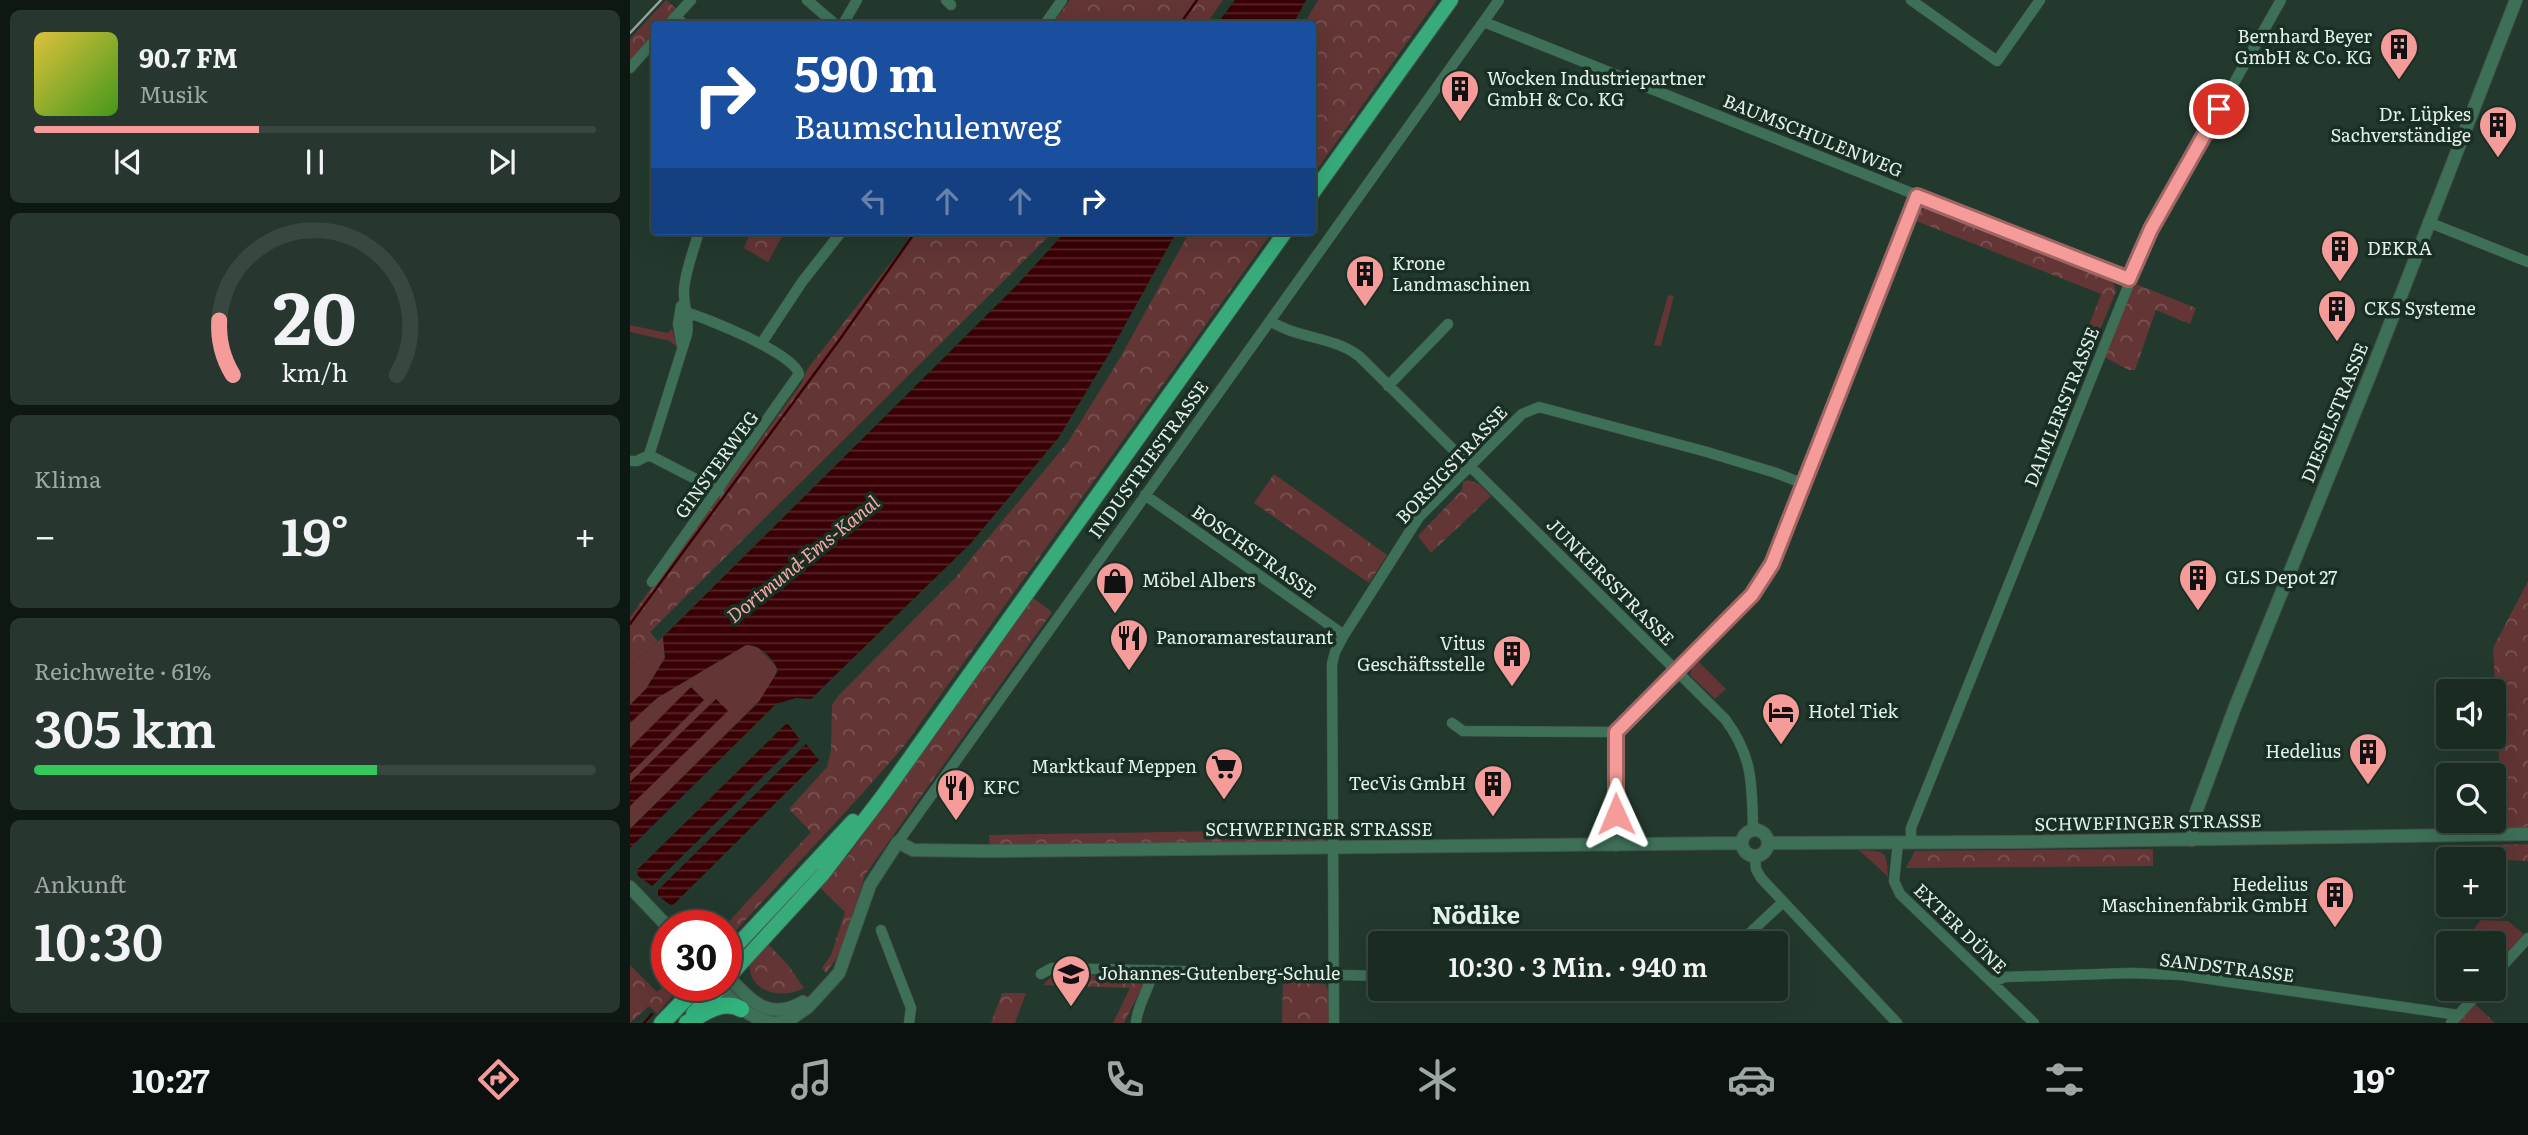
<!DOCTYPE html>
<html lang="de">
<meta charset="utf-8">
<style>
:root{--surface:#1a2b22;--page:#27372f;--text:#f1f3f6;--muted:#9fa7a5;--line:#384740;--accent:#f59b99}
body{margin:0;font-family:Literata,serif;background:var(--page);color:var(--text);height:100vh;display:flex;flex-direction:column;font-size:26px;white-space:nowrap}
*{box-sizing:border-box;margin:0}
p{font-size:23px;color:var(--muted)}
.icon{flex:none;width:38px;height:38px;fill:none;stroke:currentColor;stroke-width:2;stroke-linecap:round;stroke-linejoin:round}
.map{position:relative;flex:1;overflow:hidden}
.sheet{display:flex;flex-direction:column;gap:10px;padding:10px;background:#0e1813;width:630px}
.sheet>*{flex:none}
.banner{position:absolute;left:21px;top:21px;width:665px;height:214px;border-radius:7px;box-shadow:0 7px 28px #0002,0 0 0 2px var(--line);background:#1a4fa0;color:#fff;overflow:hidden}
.tools{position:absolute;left:1806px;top:679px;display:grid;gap:14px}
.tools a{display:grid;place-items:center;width:70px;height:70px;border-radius:7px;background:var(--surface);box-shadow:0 7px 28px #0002,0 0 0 2px var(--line);font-size:35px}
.speed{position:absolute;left:21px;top:910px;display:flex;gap:14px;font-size:35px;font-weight:700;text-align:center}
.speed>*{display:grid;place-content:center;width:91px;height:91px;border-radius:50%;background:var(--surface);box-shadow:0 7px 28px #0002,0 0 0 2px var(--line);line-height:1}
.speed .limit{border:10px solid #d22;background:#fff;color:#111}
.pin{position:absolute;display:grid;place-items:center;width:60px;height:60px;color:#fff;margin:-30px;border:4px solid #fff;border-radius:50%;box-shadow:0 2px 7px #0007}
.me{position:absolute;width:77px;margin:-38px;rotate:359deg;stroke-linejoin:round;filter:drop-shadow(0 0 5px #0008)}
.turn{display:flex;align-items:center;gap:24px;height:147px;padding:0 28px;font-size:32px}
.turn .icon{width:91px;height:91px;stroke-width:2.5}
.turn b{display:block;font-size:49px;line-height:60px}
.lanes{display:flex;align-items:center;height:66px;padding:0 28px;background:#0003;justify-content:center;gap:35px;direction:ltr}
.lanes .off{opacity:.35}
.big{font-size:52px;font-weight:600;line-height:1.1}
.sheet .tile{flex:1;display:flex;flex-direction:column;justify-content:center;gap:10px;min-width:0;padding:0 24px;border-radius:10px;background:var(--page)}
.sheet .dial{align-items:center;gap:0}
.dial svg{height:182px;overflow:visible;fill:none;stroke:var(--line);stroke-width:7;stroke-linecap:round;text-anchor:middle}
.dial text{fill:var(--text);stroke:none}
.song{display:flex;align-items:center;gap:21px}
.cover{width:84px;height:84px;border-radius:10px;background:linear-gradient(135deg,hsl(50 70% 55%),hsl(100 70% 35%))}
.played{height:7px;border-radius:4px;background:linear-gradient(90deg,var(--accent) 40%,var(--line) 40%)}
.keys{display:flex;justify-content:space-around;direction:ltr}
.heat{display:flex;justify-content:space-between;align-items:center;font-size:38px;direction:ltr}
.charge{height:10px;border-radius:5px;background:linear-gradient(90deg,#34c759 61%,var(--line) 0)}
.trip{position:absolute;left:738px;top:931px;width:420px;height:70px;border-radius:7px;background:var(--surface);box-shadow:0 7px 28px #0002,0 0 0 2px var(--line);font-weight:600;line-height:70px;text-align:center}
.menu{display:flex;height:112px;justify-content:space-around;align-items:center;background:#0a110e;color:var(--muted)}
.menu .icon{width:49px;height:49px}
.menu .current{color:var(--accent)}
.menu b{font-size:32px;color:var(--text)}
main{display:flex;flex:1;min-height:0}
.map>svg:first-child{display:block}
.grass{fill:#633535}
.forest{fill:url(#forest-crowns)}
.water{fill:url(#water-rules)}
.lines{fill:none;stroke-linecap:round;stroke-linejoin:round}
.stream{stroke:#390005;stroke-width:2.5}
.minor-casing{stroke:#42564c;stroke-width:11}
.tertiary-casing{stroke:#42564c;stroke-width:14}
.primary-casing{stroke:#42564c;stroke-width:16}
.trunk-casing{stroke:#42564c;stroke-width:18}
.minor{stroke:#3e7058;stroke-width:10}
.tertiary{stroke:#3e7058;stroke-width:12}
.primary{stroke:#37ab7a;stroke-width:14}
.trunk{stroke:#32b680;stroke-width:16}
.rail{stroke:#93a49b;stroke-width:2.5}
.route-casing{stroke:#9f6563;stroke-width:18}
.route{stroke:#f59b99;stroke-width:12}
.labels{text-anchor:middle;stroke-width:7;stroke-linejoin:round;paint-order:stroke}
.poi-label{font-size:18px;fill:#e4f1ea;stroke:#192f24;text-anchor:start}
.street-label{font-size:18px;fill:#e4f1ea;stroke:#192f24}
.water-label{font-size:19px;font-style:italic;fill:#f9a8a6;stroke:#192f24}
.district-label{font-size:24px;font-weight:bold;fill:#e4f1ea;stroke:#192f24}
</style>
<main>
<section class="sheet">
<div class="tile">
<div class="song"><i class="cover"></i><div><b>90.7 FM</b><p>Musik</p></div></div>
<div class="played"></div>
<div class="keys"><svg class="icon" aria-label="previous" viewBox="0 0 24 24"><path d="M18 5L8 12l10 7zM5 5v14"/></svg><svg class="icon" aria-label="pause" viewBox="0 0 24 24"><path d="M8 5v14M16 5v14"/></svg><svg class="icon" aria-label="next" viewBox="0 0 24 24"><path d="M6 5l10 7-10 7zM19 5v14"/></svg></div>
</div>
<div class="tile dial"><svg viewBox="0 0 100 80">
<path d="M14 69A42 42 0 1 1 86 69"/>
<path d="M14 69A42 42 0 0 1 8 45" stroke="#f59b99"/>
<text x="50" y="56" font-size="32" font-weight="700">20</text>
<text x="50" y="72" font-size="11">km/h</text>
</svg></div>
<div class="tile"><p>Klima</p>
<div class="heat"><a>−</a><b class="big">19°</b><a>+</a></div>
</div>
<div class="tile"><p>Reichweite · 61%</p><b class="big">305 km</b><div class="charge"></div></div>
<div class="tile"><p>Ankunft</p><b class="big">10:30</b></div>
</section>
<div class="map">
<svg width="1898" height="1023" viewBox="0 0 1898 1023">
<defs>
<pattern id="forest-crowns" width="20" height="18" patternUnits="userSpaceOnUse" patternTransform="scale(1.75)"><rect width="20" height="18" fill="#633535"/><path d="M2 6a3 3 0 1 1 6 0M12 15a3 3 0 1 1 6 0" fill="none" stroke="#795352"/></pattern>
<pattern id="water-rules" width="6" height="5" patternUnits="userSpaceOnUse" patternTransform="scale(1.75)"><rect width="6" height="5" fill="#390005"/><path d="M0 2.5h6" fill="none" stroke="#56262a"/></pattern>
</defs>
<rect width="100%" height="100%" fill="#23392e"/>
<path class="grass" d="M 1038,295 L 1044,296 L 1031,346 L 1024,345 Z
M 0,325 L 37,333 L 42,329 L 47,347 L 40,341 L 0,332 Z
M 33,637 L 35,658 L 16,689 L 0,705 L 0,666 Z
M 116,645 L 128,647 L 147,667 L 145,678 L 134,696 L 0,829 L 0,723 L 27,698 Z
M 1067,660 L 1096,689 L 1085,699 L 1060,675 L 1062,665 Z
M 1229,850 C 1257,851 1257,851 1258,877 Z
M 1851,920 L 1878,921 L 1894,934 L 1865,966 L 1864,943 L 1839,943 L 1835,940 Z"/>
<path class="forest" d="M 36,0 L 47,9 L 33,24 L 24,24 L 24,34 L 0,62 L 0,39 Z
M 440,0 L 593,0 L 576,24 L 422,24 Z
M 688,0 L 807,0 L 683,175 L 682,24 L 674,24 Z
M 1297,207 L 1477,276 L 1485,286 L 1486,292 L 1459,355 L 1449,351 L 1471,294 L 1286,221 L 1290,211 Z
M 121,231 L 155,231 L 138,262 L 114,248 Z
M 286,231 L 424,231 L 20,632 L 28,641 L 0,666 L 0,617 L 171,384 L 178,368 Z
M 560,231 L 643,231 L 274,746 L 231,795 L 96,941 L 95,926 L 181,832 L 159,809 L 197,767 L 201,750 L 202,705 L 209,695 L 325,578 L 438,442 L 490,358 Z
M 1503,283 L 1566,308 L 1560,324 L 1526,310 L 1505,370 L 1499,370 L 1474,357 Z
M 644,474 L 757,555 L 739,583 L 624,503 Z
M 838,480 L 849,484 L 861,496 L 801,553 L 788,536 L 832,490 L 833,482 Z
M 1898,581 L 1898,830 L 1873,830 L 1863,648 Z
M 403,598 L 422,612 L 235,875 L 214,942 L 208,956 L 196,973 L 192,968 L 201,955 L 215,912 L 190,888 L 219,854 Z
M 658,830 L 701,832 L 694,842 L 360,846 L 359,835 Z
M 1898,844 L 1898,861 L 1849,859 L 1850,845 Z
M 1523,849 L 1523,866 L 1276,868 L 1285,851 Z
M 138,944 L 158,965 L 174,988 C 151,1000 120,993 119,964 Z
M 0,965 L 27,992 L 37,983 L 37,985 L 52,985 L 27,1014 L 19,1006 L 0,1023 Z
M 423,975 L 510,976 L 514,983 L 494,1023 L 483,1023 L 500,988 L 413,985 Z
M 653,979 C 701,980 699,973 699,1023 L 652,1023 Z
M 372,993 L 396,993 L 385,1023 L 361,1023 Z
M 1845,1004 L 1865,1023 L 1828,1023 Z"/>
<path class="water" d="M 605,0 L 676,0 L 663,24 L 587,24 Z
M 436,231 L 547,231 L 479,354 L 429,437 L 341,543 L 181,699 L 166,698 L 146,704 L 0,848 L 0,829 L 128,703 L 148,671 C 144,659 130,644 116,645 L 27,698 L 0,723 L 0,705 L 16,689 L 35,658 L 33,637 L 386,286 Z
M 61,687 L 74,700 L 0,774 L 0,748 Z
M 86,699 L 98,711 L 0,806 L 0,782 Z
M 156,724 L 159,725 L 170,740 L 22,886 L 8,876 L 7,870 Z
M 176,744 L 189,760 L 42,906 L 28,896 L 28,890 Z"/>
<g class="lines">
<path class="stream" d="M 550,24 L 567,0
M 0,624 L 210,339 L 286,231
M 14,1023 L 22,1014"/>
<defs>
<path id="minor" d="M 177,0 L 205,24
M 316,0 L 321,5
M 1281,0 L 1367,61 L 1410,0
M 45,17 L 54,24
M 854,22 L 1499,280
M 39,24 L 61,0
M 213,24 L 227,0
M 415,24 L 432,0
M 0,68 L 24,41
M 1798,222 L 1898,262
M 51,306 L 48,324 L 52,346
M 640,321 C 668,339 704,336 730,357 L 1095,719 C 1123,756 1122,785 1123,829
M 131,344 L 172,282 L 212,231
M 758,386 L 818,324
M 19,455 L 57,334 C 60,319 53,306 54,290 C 55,271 64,250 69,231
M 19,455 L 89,491
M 0,461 L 7,461 L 19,455
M 515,495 L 714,635
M 22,582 L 169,374 C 163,353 77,318 55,312
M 822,723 L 833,731 L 986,732
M 268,842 L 869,0
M 1268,843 L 1264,881 L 1270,894 L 1404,1023
M 1281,843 L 1281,828 L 1521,229 L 1651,0
M 986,846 L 986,732 L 1122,595 L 1133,580 L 1142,563 L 1287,196
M 1125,856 L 1126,869 L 1131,878 L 1267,1023
M 251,930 L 281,1008 L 279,1023
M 1109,943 L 1153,902
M 411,974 L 422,968 L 751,976
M 1864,975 L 1898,938
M 1362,982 L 1375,977 L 1501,973 L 1552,975 L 1828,1015
M 506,1022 C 508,1003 520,988 523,970
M 704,1023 L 702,664 L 705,652 L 714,635 L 789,517 L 892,414 L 909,407 L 1077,452 L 1146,473 L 1174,484
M 1821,1023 L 1852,989"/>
<path id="tertiary" d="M1112 843a13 13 0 1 1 26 0a13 13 0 1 1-26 0Z
M 1562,840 L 1563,820 L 1605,707 L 1742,370 L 1886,0
M 1138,843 L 1380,842 L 1898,834
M 0,887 L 37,926
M 96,975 C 120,998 136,1023 173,1002
M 87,985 C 103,1003 119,1018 143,1023
M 145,1023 L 158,1021 L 178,1007 L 209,973 L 240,885 L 268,842 L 283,850 L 356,851 L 1111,843"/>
<path id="primary" d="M 682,194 L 821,0
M 96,957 L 223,821
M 96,980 L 193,874 L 254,794 L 656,231"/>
<path id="trunk" d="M 64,1014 L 89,988
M 32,1023 L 69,985
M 57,1023 C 74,1013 92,999 111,1009"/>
</defs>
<use href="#minor" class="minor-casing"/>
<use href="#tertiary" class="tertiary-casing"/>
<use href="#primary" class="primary-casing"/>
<use href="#trunk" class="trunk-casing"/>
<use href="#minor" class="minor"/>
<use href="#tertiary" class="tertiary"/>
<use href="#primary" class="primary"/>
<use href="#trunk" class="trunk"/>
<path class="rail" d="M 0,33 L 31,0"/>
</g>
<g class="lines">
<defs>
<path id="route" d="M 986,814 L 986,732 L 1122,595 L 1142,564 L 1287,196 L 1499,279 L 1521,229 L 1589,109"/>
</defs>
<use href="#route" class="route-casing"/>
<use href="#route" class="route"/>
</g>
<defs>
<symbol id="building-pin" viewBox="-11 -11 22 30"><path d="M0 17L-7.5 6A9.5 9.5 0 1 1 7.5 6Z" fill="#f59b99" stroke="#192f24"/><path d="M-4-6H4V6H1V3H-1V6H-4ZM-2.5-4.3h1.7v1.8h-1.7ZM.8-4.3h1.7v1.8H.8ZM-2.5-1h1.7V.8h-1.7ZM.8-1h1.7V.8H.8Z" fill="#111"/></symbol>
<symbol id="shop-pin" viewBox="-11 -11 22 30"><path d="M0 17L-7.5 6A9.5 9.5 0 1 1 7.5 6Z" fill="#f59b99" stroke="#192f24"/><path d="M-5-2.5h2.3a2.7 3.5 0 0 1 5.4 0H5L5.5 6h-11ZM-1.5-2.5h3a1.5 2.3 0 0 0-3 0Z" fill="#111"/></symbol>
<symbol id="restaurant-pin" viewBox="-11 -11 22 30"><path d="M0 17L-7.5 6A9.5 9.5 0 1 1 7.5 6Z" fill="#f59b99" stroke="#192f24"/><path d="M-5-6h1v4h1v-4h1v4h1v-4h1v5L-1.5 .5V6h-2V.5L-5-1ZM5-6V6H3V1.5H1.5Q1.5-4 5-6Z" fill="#111"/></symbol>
<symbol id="hotel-pin" viewBox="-11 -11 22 30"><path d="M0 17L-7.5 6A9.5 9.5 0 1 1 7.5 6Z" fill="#f59b99" stroke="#192f24"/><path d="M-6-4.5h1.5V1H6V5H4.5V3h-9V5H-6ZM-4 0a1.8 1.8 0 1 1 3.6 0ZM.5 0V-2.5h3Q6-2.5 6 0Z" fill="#111"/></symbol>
<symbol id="supermarket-pin" viewBox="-11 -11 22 30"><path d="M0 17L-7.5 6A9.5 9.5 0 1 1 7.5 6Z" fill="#f59b99" stroke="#192f24"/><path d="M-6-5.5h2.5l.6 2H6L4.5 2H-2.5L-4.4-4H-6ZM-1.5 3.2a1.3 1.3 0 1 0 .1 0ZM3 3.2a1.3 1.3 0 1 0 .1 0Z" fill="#111"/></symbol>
<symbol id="school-pin" viewBox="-11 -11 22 30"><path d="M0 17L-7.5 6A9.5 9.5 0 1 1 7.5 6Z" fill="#f59b99" stroke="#192f24"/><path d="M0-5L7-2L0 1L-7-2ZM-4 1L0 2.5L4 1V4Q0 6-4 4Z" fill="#111"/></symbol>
</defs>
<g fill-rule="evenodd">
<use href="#building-pin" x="1747" y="25" width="44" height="60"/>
<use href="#building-pin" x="808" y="67" width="44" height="60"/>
<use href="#building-pin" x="1846" y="103" width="44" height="60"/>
<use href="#building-pin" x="1688" y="227" width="44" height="60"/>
<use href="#building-pin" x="713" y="252" width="44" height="60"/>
<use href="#building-pin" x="1685" y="287" width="44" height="60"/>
<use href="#building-pin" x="1546" y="556" width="44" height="60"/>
<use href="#shop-pin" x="463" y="559" width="44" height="60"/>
<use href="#restaurant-pin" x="477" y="616" width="44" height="60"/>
<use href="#building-pin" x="860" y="632" width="44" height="60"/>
<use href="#hotel-pin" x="1129" y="690" width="44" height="60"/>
<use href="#building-pin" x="1716" y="730" width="44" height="60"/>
<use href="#supermarket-pin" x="572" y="745" width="44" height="60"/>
<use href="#building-pin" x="841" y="762" width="44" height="60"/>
<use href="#restaurant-pin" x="304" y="766" width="44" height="60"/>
<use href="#building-pin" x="1683" y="873" width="44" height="60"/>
<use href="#school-pin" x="419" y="952" width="44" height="60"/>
</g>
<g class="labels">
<g class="poi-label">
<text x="1742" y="43" text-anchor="end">Bernhard Beyer<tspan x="1742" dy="21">GmbH &amp; Co. KG</tspan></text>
<text x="857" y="85">Wocken Industriepartner<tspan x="857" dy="21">GmbH &amp; Co. KG</tspan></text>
<text x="1841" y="121" text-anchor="end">Dr. Lüpkes<tspan x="1841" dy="21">Sachverständige</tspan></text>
<text x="1737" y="255">DEKRA</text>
<text x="762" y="270">Krone<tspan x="762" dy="21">Landmaschinen</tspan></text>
<text x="1734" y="315">CKS Systeme</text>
<text x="1595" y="584">GLS Depot 27</text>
<text x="512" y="587">Möbel Albers</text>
<text x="526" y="644">Panoramarestaurant</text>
<text x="855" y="650" text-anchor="end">Vitus<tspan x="855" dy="21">Geschäftsstelle</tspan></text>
<text x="1178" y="718">Hotel Tiek</text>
<text x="1711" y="758" text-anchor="end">Hedelius</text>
<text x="567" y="773" text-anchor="end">Marktkauf Meppen</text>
<text x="836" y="790" text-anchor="end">TecVis GmbH</text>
<text x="353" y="794">KFC</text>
<text x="1678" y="891" text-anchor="end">Hedelius<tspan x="1678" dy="21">Maschinenfabrik GmbH</tspan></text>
<text x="468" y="980">Johannes-Gutenberg-Schule</text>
</g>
<g class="street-label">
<text transform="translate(1183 136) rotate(22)" y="6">BAUMSCHULENWEG</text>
<text transform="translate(1432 407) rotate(-68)" y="6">DAIMLERSTRASSE</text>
<text transform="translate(1705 413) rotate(-68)" y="6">DIESELSTRASSE</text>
<text transform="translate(519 460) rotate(-54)" y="6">INDUSTRIESTRASSE</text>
<text transform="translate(87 465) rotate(-54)" y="6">GINSTERWEG</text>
<text transform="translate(822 465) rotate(-47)" y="6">BORSIGSTRASSE</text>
<text transform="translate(624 552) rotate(35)" y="6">BOSCHSTRASSE</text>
<text transform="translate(980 582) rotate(45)" y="6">JUNKERSSTRASSE</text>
<text transform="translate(1518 823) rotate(-1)" y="6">SCHWEFINGER STRASSE</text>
<text x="689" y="836">SCHWEFINGER STRASSE</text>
<text transform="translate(1330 929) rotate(44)" y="6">EXTER DÜNE</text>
<text transform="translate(1597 968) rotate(7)" y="6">SANDSTRASSE</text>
</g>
<g class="water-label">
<text transform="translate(173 559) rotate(-39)" y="7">Dortmund-Ems-Kanal</text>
</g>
<g class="district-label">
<text x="846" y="924">Nödike</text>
</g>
</g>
</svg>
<div class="tools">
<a><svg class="icon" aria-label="sound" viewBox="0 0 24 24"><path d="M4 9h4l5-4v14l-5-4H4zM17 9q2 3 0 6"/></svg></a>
<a><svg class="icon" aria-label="search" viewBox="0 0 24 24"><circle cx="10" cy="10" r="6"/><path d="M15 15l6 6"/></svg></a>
<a>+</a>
<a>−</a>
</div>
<div class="speed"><div class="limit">30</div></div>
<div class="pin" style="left:1589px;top:109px;background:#d93025"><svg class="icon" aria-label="arrive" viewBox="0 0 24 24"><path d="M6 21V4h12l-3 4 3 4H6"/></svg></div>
<svg class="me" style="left:986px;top:814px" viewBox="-20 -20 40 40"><path d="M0-17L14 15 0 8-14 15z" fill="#f59b99" stroke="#fff" stroke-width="4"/></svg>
<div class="trip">10:30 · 3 Min. · 940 m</div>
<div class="banner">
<div class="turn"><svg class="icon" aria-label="right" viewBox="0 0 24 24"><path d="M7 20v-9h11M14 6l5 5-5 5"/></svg><div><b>590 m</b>Baumschulenweg</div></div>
<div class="lanes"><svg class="icon off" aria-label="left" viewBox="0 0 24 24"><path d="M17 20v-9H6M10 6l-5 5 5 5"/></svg><svg class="icon off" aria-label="ahead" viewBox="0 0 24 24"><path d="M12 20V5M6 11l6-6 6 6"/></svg><svg class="icon off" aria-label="ahead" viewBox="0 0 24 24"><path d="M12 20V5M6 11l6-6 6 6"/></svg><svg class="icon" aria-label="right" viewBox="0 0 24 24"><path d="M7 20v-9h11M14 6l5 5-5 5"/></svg></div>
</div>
</div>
</main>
<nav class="menu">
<b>10:27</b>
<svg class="icon current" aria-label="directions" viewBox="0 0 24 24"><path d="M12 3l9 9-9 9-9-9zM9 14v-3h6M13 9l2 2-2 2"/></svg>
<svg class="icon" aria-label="music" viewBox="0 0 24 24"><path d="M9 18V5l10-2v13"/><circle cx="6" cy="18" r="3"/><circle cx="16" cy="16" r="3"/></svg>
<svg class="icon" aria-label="phone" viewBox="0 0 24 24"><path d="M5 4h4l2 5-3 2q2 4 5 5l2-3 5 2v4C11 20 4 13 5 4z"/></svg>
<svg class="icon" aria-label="climate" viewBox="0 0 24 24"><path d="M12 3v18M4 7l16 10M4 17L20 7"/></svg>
<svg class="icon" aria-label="car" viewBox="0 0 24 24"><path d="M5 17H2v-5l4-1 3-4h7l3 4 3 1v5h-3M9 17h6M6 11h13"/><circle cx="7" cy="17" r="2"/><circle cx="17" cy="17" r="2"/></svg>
<svg class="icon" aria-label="filters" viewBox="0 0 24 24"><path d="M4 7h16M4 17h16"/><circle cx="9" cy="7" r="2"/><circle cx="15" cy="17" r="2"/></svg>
<b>19°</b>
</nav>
